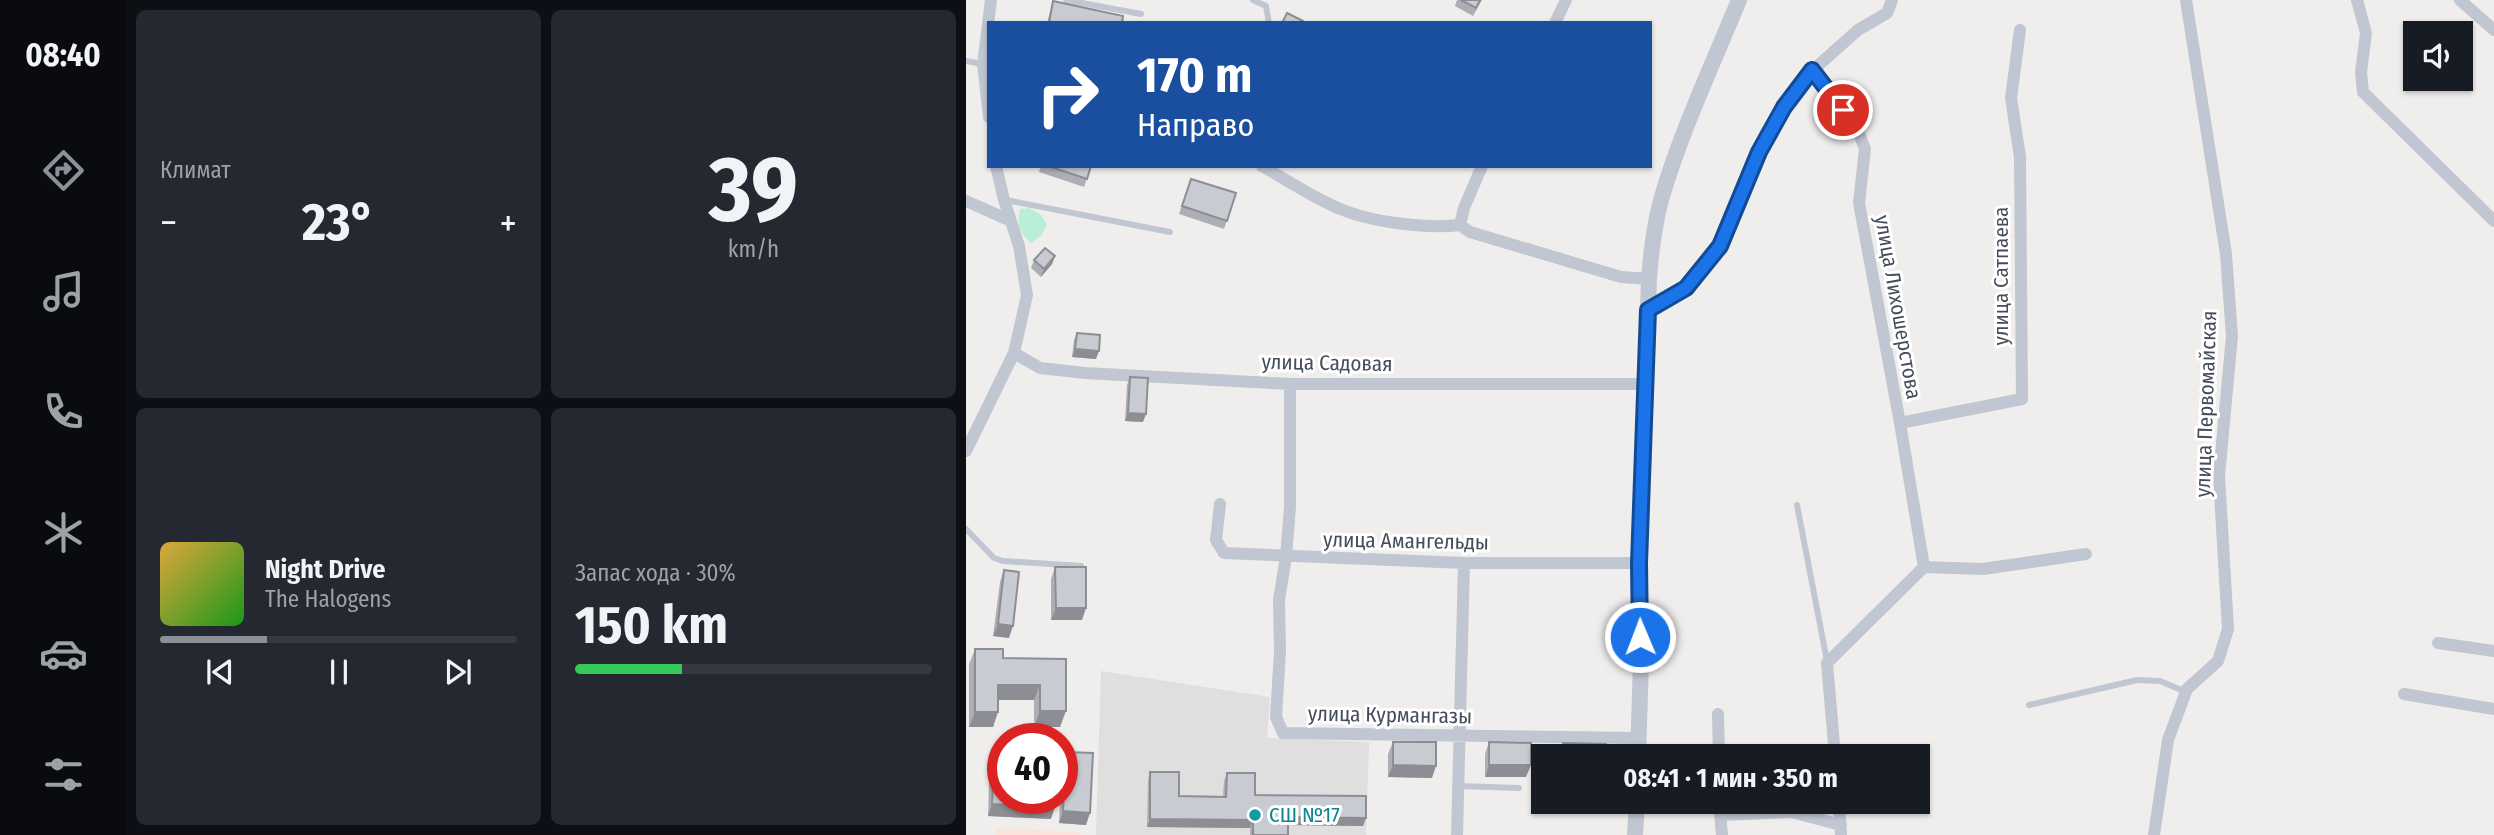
<!DOCTYPE html>
<html lang="ru">
<meta charset="utf-8">
<style>
:root{--surface:#171b24;--page:#242831;--text:#f1f3f6;--muted:#9ea1a6;--line:#363941;--accent:#8c9099}
body{margin:0;font-family:"Fira Sans Condensed",sans-serif;background:var(--page);color:var(--text);height:100vh;display:flex;flex-direction:column;font-size:26px;white-space:nowrap}
*{box-sizing:border-box;margin:0}
p{font-size:23px;color:var(--muted)}
.icon{flex:none;width:38px;height:38px;fill:none;stroke:currentColor;stroke-width:2;stroke-linecap:round;stroke-linejoin:round}
.map{position:relative;flex:1;overflow:hidden}
.sheet{display:flex;flex-direction:column;gap:10px;padding:10px;background:#0d0f14;width:840px}
.sheet>*{flex:none}
.hud{position:absolute;left:21px;top:21px;width:665px;height:147px;border-radius:0px;box-shadow:0 2px 5px #0004;background:#1a4fa0;color:#fff;overflow:hidden}
.tools{position:absolute;left:1437px;top:21px;display:grid;gap:14px}
.tools a{display:grid;place-items:center;width:70px;height:70px;border-radius:0px;background:var(--surface);box-shadow:0 2px 5px #0004;font-size:35px}
.speed{position:absolute;left:21px;top:723px;display:flex;gap:14px;font-size:35px;font-weight:700;text-align:center}
.speed>*{display:grid;place-content:center;width:91px;height:91px;border-radius:50%;background:var(--surface);box-shadow:0 2px 5px #0004;line-height:1}
.speed .limit{border:10px solid #d22;background:#fff;color:#111}
.pin{position:absolute;display:grid;place-items:center;width:60px;height:60px;color:#fff;margin:-30px;border:4px solid #fff;border-radius:50%;box-shadow:0 2px 7px #0007}
.me{position:absolute;width:77px;margin:-38px;rotate:359deg;stroke-linejoin:round;filter:drop-shadow(0 0 5px #0008)}
.turn{display:flex;align-items:center;gap:24px;height:147px;padding:0 35px;font-size:32px}
.turn .icon{width:91px;height:91px;stroke-width:2.5}
.turn b{display:block;font-size:49px;line-height:60px}
.big{font-size:52px;font-weight:700;line-height:1.1}
.sheet .card{flex:1;display:flex;flex-direction:column;justify-content:center;gap:10px;min-width:0;padding:0 24px;border-radius:10px;background:var(--page)}
.sheet .dial{align-items:center;gap:0}
.dial b{font-size:91px;line-height:1}
.song{display:flex;align-items:center;gap:21px}
.cover{width:84px;height:84px;border-radius:10px;background:linear-gradient(135deg,hsl(40 70% 55%),hsl(120 70% 35%))}
.played{height:7px;border-radius:4px;background:linear-gradient(90deg,var(--accent) 30%,var(--line) 30%)}
.keys{display:flex;justify-content:space-around;direction:ltr}
.heat{display:flex;justify-content:space-between;align-items:center;font-size:38px;direction:ltr}
.charge{height:10px;border-radius:5px;background:linear-gradient(90deg,#34c759 30%,var(--line) 0)}
.sheet .tiles{flex:1;display:grid;gap:10px;grid-template-columns:repeat(2,1fr)}
.trip{position:absolute;left:565px;top:744px;width:399px;height:70px;border-radius:0px;background:var(--surface);box-shadow:0 2px 5px #0004;font-weight:700;line-height:70px;text-align:center}
main{display:flex;flex:1;min-height:0}
.menu{display:flex;flex-direction:column;width:126px;justify-content:space-around;align-items:center;background:#090b0e;color:var(--muted)}
.menu .icon{width:49px;height:49px}
.menu .on{color:var(--accent)}
.menu b{font-size:32px;color:var(--text)}
.map>svg:first-child{display:block}
.education{fill:#e1dedf}
.medical{fill:#fae4dc}
.grass{fill:#baeed7}
.lines{fill:none;stroke-linecap:round;stroke-linejoin:round}
.service{stroke:#c0c6d2;stroke-width:6}
.minor{stroke:#c0c6d2;stroke-width:12}
.tertiary{stroke:#c0c6d2;stroke-width:16}
.wall{fill:#adafb5}
.shaded-wall{fill:#8d8e94}
.building{fill:#c9cbd3;stroke:#8d8e94;stroke-width:2}
.route-casing{stroke:#114b97;stroke-width:18}
.route{stroke:#1a73e8;stroke-width:12}
.culture-dot{fill:#0f9aa8;stroke:#fff;stroke-width:2.5}
.labels{text-anchor:middle;stroke-width:6;stroke-linejoin:round;paint-order:stroke}
.street-label{font-size:21px;fill:#454d5a;stroke:#fff}
.culture-label{font-size:21px;fill:#0d838f;stroke:#fff;text-anchor:start}
</style>
<main>
<nav class="menu">
<b>08:40</b>
<svg class="icon on" aria-label="directions" viewBox="0 0 24 24"><path d="M12 3l9 9-9 9-9-9zM9 14v-3h6M13 9l2 2-2 2"/></svg>
<svg class="icon" aria-label="music" viewBox="0 0 24 24"><path d="M9 18V5l10-2v13"/><circle cx="6" cy="18" r="3"/><circle cx="16" cy="16" r="3"/></svg>
<svg class="icon" aria-label="phone" viewBox="0 0 24 24"><path d="M5 4h4l2 5-3 2q2 4 5 5l2-3 5 2v4C11 20 4 13 5 4z"/></svg>
<svg class="icon" aria-label="climate" viewBox="0 0 24 24"><path d="M12 3v18M4 7l16 10M4 17L20 7"/></svg>
<svg class="icon" aria-label="car" viewBox="0 0 24 24"><path d="M5 17H2v-5l4-1 3-4h7l3 4 3 1v5h-3M9 17h6M6 11h13"/><circle cx="7" cy="17" r="2"/><circle cx="17" cy="17" r="2"/></svg>
<svg class="icon" aria-label="filters" viewBox="0 0 24 24"><path d="M4 7h16M4 17h16"/><circle cx="9" cy="7" r="2"/><circle cx="15" cy="17" r="2"/></svg>
</nav>
<section class="sheet">
<div class="tiles">
<div class="card"><p>Климат</p>
<div class="heat"><a>−</a><b class="big">23°</b><a>+</a></div>
</div>
<div class="card dial"><b>39</b><p>km/h</p></div>
<div class="card">
<div class="song"><i class="cover"></i><div><b>Night Drive</b><p>The Halogens</p></div></div>
<div class="played"></div>
<div class="keys"><svg class="icon" aria-label="previous" viewBox="0 0 24 24"><path d="M18 5L8 12l10 7zM5 5v14"/></svg><svg class="icon" aria-label="pause" viewBox="0 0 24 24"><path d="M8 5v14M16 5v14"/></svg><svg class="icon" aria-label="next" viewBox="0 0 24 24"><path d="M6 5l10 7-10 7zM19 5v14"/></svg></div>
</div>
<div class="card"><p>Запас хода · 30%</p><b class="big">150 km</b><div class="charge"></div></div>
</div>
</section>
<div class="map">
<svg width="1528" height="835" viewBox="0 0 1528 835">
<rect width="100%" height="100%" fill="#f0eded"/>
<path class="education" d="M 135,671 L 304,697 L 301,738 L 403,742 L 400,835 L 130,835 Z"/>
<path class="medical" d="M 31,828 L 114,832 L 114,835 L 30,835 Z"/>
<path class="grass" d="M 63,208 L 75,215 L 81,225 L 75,236 L 65,243 C 54,233 50,225 54,209 Z"/>
<g class="lines">
<path class="service" d="M 100,0 L 175,14
M 287,0 L 300,6 L 303,23
M 0,61 L 17,64
M 40,200 L 204,232
M 831,505 L 861,661
M 0,529 L 28,558 L 37,561 L 115,566
M 1063,705 L 1171,680 L 1194,681 L 1220,692
M 492,786 L 553,788"/>
<path class="minor" d="M 1391,0 L 1400,33 L 1395,72 L 1397,92 L 1528,221
M 1494,0 L 1528,30
M 589,23 L 600,0
M 847,70 L 892,131 L 899,149 L 893,203 L 934,423 L 958,567
M 23,117 L 17,64 L 25,0
M 296,166 C 323,181 349,199 377,210 C 406,222 462,229 494,225
M 516,166 L 498,208 L 494,225 L 504,232 L 655,277 L 683,279
M 0,201 L 45,221
M 682,310 L 720,288 L 754,246 L 793,152 L 818,107 L 847,70 L 892,30 L 921,13 L 926,0
M 48,353 L 74,368 L 119,373 L 324,384 L 678,384
M 324,384 L 324,507 L 320,557 L 313,600 L 314,651 L 310,717 L 317,733 L 672,738
M 934,423 L 1056,399 L 1054,157 L 1045,98 L 1054,30
M 0,451 L 48,353 L 61,295 L 53,246 L 38,200 L 30,166
M 254,504 L 250,540 L 258,553 L 498,563 L 673,563
M 1472,643 L 1528,651
M 1438,694 L 1528,709
M 752,714 L 753,756
M 869,756 L 861,663 L 958,567 L 1017,569 L 1120,554
M 753,802 L 756,835
M 873,802 L 875,835
M 754,815 L 825,812 L 875,825
M 491,835 L 498,563
M 1188,835 L 1202,740 L 1221,689 L 1252,661 L 1262,629 L 1253,476 L 1266,336 L 1260,254 L 1220,0"/>
<path class="tertiary" d="M 672,756 L 675,662 L 673,563 L 683,279 C 685,252 688,226 695,200 C 715,131 746,66 773,0
M 669,835 L 671,802"/>
</g>
<path class="wall" d="M 491,0 L 516,0 L 507,16 L 489,6 Z
M 87,1 L 156,23 L 81,23 Z
M 75,166 L 125,166 L 118,187 L 73,172 Z
M 225,179 L 270,193 L 258,229 L 213,214 Z
M 89,256 L 86,264 L 75,277 L 65,268 L 68,260 Z
M 111,333 L 130,359 L 106,357 L 108,340 Z
M 164,377 L 177,422 L 159,421 L 161,385 Z
M 89,567 L 116,620 L 85,620 L 85,579 Z
M 38,570 L 43,638 L 27,636 L 34,582 Z
M 9,649 L 37,658 L 100,659 L 94,727 L 68,727 L 68,700 L 32,700 L 27,727 L 3,727 L 3,664 Z
M 427,742 L 466,778 L 422,777 L 422,754 Z
M 523,742 L 560,777 L 519,777 L 519,754 Z
M 597,743 L 640,756 L 593,756 Z
M 100,752 L 120,825 L 93,823 L 94,798 L 96,798 L 96,762 Z
M 28,771 L 85,819 L 22,816 L 23,783 Z
M 184,772 L 213,796 L 257,797 L 258,781 L 261,773 L 289,795 L 400,818 L 397,826 L 322,825 L 322,835 L 284,835 L 284,828 L 181,827 L 182,780 Z"/>
<path class="shaded-wall" d="M 89,256 L 86,264 L 75,277 L 78,269 Z
M 109,349 L 133,351 L 130,359 L 106,357 Z
M 162,413 L 180,414 L 177,422 L 159,421 Z
M 90,608 L 120,608 L 116,620 L 85,620 Z
M 32,624 L 47,626 L 43,638 L 27,636 Z
M 32,685 L 74,685 L 68,700 L 27,700 Z
M 74,711 L 100,711 L 94,727 L 68,727 Z
M 9,712 L 32,712 L 27,727 L 3,727 Z
M 427,765 L 470,766 L 466,778 L 422,777 Z
M 523,765 L 565,765 L 560,777 L 519,777 Z
M 26,804 L 89,807 L 85,819 L 22,816 Z
M 97,811 L 124,813 L 120,825 L 93,823 Z
M 322,817 L 400,818 L 397,826 L 319,825 Z
M 184,819 L 287,820 L 284,828 L 181,827 Z"/>
<path class="building" d="M 495,0 L 514,0 L 510,8 Z
M 87,1 L 157,16 L 156,23 L 83,23 Z
M 321,13 L 337,21 L 336,23 L 316,23 Z
M 82,166 L 125,166 L 121,179 Z
M 225,179 L 270,193 L 261,221 L 216,206 Z
M 79,248 L 89,256 L 78,269 L 68,260 Z
M 111,333 L 134,335 L 133,351 L 109,349 Z
M 164,377 L 182,378 L 180,414 L 162,413 Z
M 89,567 L 120,567 L 120,608 L 90,608 Z
M 38,570 L 53,572 L 47,626 L 32,624 Z
M 9,649 L 37,649 L 37,658 L 100,659 L 100,711 L 74,711 L 74,685 L 32,685 L 32,712 L 9,712 Z
M 427,742 L 470,742 L 470,766 L 427,765 Z
M 523,742 L 565,743 L 565,765 L 523,765 Z
M 597,743 L 640,744 L 640,756 L 597,756 Z
M 100,752 L 127,753 L 124,813 L 97,811 Z
M 28,771 L 37,771 L 37,798 L 89,798 L 89,807 L 26,804 Z
M 184,772 L 213,772 L 213,796 L 260,797 L 261,773 L 289,773 L 289,795 L 400,796 L 400,818 L 322,817 L 322,835 L 287,835 L 287,820 L 184,819 Z"/>
<g class="lines">
<defs>
<path id="route" d="M 674,637 L 673,563 L 682,310 L 720,288 L 754,246 L 793,152 L 818,107 L 846,70 L 877,110"/>
</defs>
<use href="#route" class="route-casing"/>
<use href="#route" class="route"/>
</g>
<circle class="culture-dot" cx="289" cy="815" r="7"/>
<g class="labels">
<g class="street-label">
<text transform="translate(1035 276) rotate(-90)" y="7">улица Сатпаева</text>
<text transform="translate(932 307) rotate(80)" y="7">улица Лихошерстова</text>
<text transform="translate(361 363) rotate(1)" y="7">улица Садовая</text>
<text transform="translate(1240 404) rotate(-88)" y="7">улица Первомайская</text>
<text transform="translate(440 541) rotate(1)" y="7">улица Амангельды</text>
<text transform="translate(424 715) rotate(1)" y="7">улица Курмангазы</text>
</g>
<g class="culture-label">
<text x="303" y="822">СШ №17</text>
</g>
</g>
</svg>
<div class="tools">
<a><svg class="icon" aria-label="sound" viewBox="0 0 24 24"><path d="M4 9h4l5-4v14l-5-4H4zM17 9q2 3 0 6"/></svg></a>
</div>
<div class="speed"><div class="limit">40</div></div>
<div class="pin" style="left:877px;top:110px;background:#d93025"><svg class="icon" aria-label="arrive" viewBox="0 0 24 24"><path d="M6 21V4h12l-3 4 3 4H6"/></svg></div>
<svg class="me" style="left:674px;top:637px" viewBox="-20 -20 40 40"><circle r="17" fill="#1a73e8" stroke="#fff" stroke-width="3"/><path d="M0-11L8 9 0 5-8 9z" fill="#fff"/></svg>
<div class="trip">08:41 · 1 мин · 350 m</div>
<div class="hud">
<div class="turn"><svg class="icon" aria-label="right" viewBox="0 0 24 24"><path d="M7 20v-9h11M14 6l5 5-5 5"/></svg><div><b>170 m</b>Направо</div></div>
</div>
</div>
</main>
